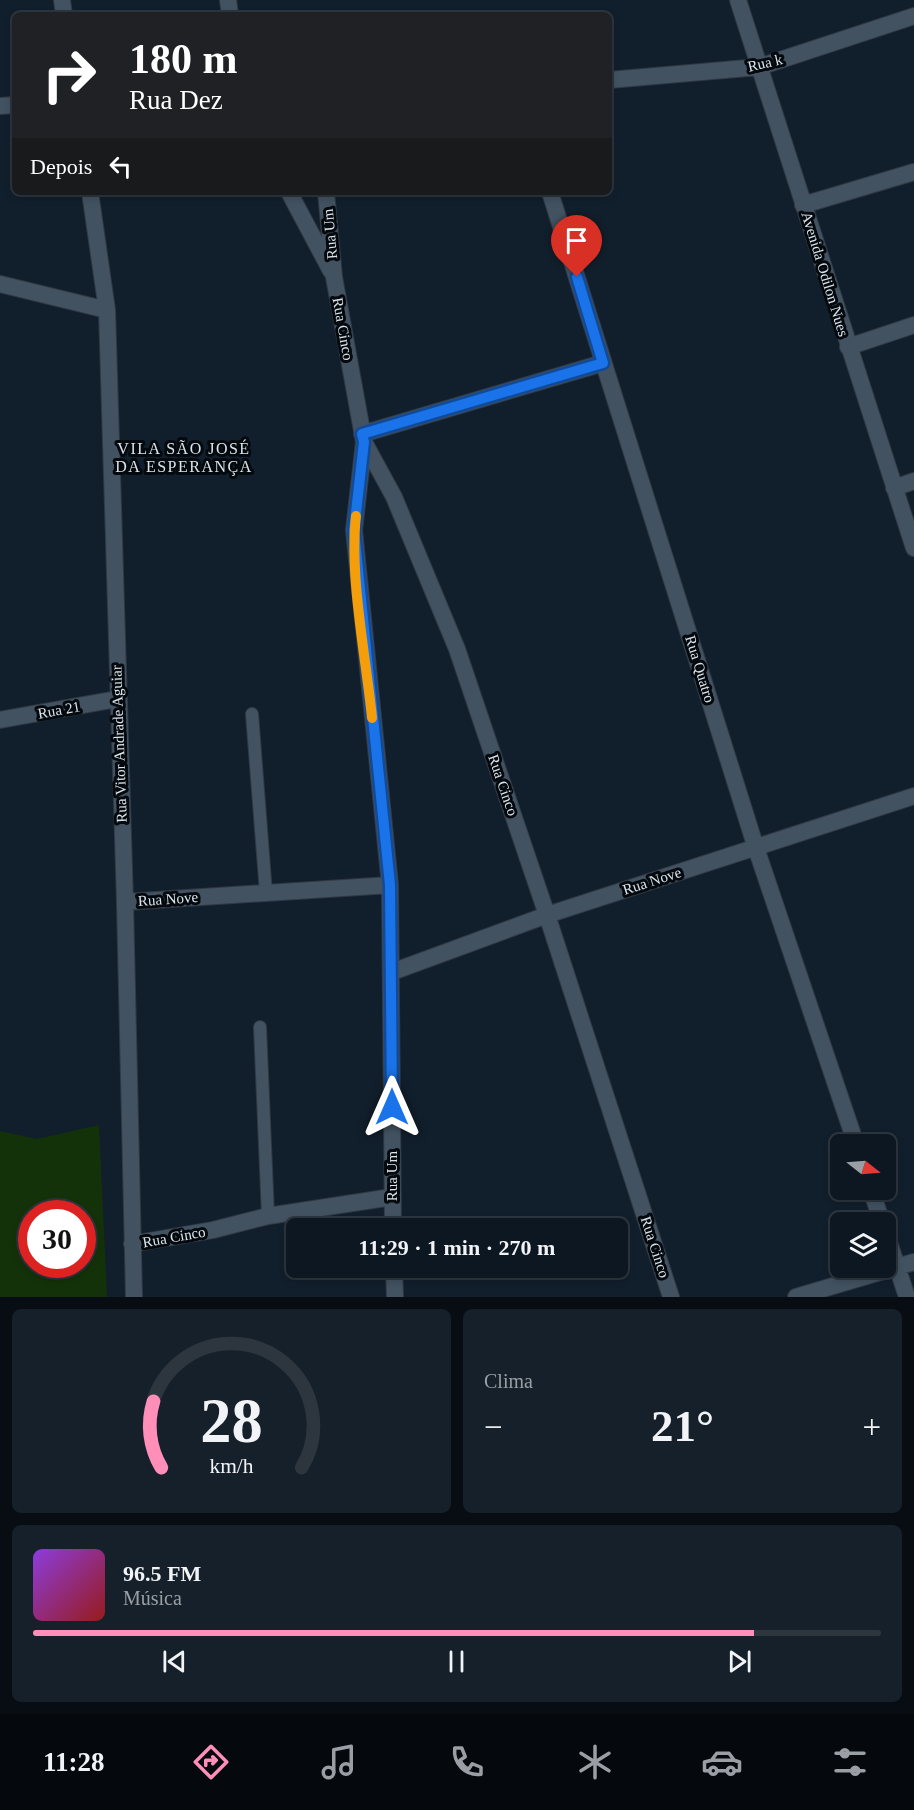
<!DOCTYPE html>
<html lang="pt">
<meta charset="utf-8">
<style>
:root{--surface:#0d1721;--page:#16202a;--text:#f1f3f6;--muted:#9a9fa5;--line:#2d363f;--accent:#ff8eb9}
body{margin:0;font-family:"Times New Roman",serif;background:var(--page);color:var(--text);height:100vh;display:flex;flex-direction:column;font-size:22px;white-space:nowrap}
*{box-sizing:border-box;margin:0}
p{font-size:20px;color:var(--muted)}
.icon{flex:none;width:33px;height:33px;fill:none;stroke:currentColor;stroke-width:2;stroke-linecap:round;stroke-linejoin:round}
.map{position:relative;height:1297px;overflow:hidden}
.sheet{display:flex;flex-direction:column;gap:12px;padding:12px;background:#070d12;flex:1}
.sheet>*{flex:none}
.hud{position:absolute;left:12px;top:12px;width:600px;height:183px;border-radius:9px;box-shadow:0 3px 9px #0003,0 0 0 2px var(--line);background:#202124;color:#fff;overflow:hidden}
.needle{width:39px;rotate:107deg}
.buttons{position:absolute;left:830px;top:1134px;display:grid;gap:12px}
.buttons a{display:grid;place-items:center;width:66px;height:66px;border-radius:9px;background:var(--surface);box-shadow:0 3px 9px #0003,0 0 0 2px var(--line);font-size:30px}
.speed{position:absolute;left:18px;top:1200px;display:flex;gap:12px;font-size:30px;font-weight:700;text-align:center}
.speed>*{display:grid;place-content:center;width:78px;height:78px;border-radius:50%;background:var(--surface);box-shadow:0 3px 9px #0003,0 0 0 2px var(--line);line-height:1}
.speed .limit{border:9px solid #d22;background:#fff;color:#111}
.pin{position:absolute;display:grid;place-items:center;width:51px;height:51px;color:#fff;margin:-62px -26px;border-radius:50% 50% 50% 0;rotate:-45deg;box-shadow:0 0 6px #0007}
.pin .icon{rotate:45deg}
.me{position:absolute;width:66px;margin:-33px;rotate:0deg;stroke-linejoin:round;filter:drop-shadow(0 0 4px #0008)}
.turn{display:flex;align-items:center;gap:21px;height:126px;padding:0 18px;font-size:27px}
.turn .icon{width:78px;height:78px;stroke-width:2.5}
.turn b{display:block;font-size:42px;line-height:51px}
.then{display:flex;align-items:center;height:57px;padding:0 18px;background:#0003;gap:12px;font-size:22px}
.big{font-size:45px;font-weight:700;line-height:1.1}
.sheet .widget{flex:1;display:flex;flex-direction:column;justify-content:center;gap:9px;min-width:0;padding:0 21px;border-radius:9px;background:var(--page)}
.sheet .dial{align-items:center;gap:0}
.dial svg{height:156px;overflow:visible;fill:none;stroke:var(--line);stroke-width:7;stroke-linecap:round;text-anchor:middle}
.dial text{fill:var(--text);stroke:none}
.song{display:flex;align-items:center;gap:18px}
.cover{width:72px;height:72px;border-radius:9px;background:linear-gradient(135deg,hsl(270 70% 55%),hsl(0 70% 35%))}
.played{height:6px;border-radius:3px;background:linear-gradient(90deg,var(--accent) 85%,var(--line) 85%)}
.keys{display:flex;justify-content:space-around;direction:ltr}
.heat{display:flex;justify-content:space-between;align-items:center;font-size:33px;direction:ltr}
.sheet .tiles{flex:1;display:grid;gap:12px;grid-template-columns:1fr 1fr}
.widget:last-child{grid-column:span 2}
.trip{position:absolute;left:286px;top:1218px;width:342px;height:60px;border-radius:9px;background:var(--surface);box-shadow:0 3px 9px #0003,0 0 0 2px var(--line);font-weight:700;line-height:60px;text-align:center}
.tabs{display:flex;height:96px;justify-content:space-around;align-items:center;background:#05090d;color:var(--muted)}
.tabs .icon{width:42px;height:42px}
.tabs .current{color:var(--accent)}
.tabs b{font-size:27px;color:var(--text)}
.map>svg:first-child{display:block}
.green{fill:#143209;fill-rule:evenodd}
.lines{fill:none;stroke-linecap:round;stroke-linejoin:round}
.service-casing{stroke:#313944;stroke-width:14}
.minor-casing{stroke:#313944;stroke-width:18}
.service{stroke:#425261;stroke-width:12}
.minor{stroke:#425261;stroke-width:16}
.route-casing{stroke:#114b97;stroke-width:15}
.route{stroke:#1a73e8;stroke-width:10}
.slow{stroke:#f59e0b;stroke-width:10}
.labels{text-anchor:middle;stroke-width:6;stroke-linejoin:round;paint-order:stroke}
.street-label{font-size:15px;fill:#dbe4ed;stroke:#04090e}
.neighbourhood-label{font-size:16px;letter-spacing:1.5px;fill:#dbe4ed;stroke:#04090e}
</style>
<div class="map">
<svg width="914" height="1297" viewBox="0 0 914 1297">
<rect width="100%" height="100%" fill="#111f2c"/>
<path class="green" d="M 99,1125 L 107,1297 L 0,1297 L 0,1131 L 37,1139 ZM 32,1214 L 82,1214 L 82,1264 L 32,1264 Z"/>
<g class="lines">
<defs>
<path id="service" d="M 252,714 L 266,893
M 260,1027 L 268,1216"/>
<path id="minor" d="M 62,0 L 64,15
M 228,0 L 230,15
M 738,0 L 914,548
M 609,80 L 759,67 L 914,16
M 0,106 L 15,105
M 90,192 L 107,310 L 125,902 L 134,1297
M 289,192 L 331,271
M 326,192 L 334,277 L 364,442 L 394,497 L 457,649 L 547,915 L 671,1297
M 550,192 L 756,848 L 856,1144
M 803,205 L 914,172
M 0,284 L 107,310
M 848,347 L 914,325
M 362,434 L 603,363
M 364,442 L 354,530 L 390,885 L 393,1228
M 894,488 L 914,481
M 0,720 L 117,699
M 125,902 L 390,885
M 392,972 L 547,915 L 914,796
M 871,1190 L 882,1222
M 885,1230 L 907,1297
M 132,1244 L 213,1230 L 268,1216 L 392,1197
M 394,1268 L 395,1297
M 796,1297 L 914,1262"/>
</defs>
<use href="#service" class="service-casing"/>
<use href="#minor" class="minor-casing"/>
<use href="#service" class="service"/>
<use href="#minor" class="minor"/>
</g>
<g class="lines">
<defs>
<path id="route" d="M 392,1107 L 390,885 L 354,530 L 364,442 L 362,434 L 603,363 L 577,277"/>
</defs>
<use href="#route" class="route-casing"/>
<use href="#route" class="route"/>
<path class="slow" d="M 356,516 C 349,575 366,657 372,718"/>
</g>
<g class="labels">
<g class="street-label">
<text transform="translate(765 63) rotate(-13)" y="5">Rua k</text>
<text transform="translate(330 234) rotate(-95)" y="5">Rua Um</text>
<text transform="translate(825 274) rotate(73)" y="5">Avenida Odilon Nues</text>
<text transform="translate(343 329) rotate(80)" y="5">Rua Cinco</text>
<text transform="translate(700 669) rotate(73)" y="5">Rua Quatro</text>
<text transform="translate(59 710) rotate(-10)" y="5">Rua 21</text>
<text transform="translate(119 744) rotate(-92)" y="5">Rua Vitor Andrade Aguiar</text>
<text transform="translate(503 785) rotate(71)" y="5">Rua Cinco</text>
<text transform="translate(652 881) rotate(-18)" y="5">Rua Nove</text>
<text transform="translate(168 899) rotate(-4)" y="5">Rua Nove</text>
<text transform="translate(392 1176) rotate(-90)" y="5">Rua Um</text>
<text transform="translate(174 1237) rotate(-10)" y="5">Rua Cinco</text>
<text transform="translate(655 1247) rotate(72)" y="5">Rua Cinco</text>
</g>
<g class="neighbourhood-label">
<text x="184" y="454">VILA SÃO JOSÉ<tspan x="184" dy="18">DA ESPERANÇA</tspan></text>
</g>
</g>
</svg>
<div class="buttons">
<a><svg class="needle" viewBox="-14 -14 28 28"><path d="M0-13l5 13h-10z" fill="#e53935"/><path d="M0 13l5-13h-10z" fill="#9a9fa5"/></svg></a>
<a><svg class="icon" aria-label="layers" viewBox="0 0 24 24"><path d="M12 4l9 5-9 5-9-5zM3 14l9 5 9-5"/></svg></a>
</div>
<div class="speed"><div class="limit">30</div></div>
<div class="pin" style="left:577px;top:277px;background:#d93025"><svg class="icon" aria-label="arrive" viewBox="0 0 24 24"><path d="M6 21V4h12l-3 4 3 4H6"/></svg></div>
<svg class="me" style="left:392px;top:1107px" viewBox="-20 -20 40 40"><path d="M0-17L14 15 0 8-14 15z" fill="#1a73e8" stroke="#fff" stroke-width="4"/></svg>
<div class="trip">11:29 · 1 min · 270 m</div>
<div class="hud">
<div class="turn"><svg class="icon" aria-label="right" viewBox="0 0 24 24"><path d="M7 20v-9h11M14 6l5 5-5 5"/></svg><div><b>180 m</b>Rua Dez</div></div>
<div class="then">Depois<svg class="icon" aria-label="left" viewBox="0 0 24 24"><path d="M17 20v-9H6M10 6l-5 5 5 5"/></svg></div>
</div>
</div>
<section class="sheet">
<div class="tiles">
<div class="widget dial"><svg viewBox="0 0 100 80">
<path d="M14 69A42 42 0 1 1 86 69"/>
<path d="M14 69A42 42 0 0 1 10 35" stroke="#ff8eb9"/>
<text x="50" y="56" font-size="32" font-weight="700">28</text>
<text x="50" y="72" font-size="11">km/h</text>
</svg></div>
<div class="widget"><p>Clima</p>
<div class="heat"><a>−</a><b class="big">21°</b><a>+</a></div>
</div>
<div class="widget">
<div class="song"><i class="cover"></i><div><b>96.5 FM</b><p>Música</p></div></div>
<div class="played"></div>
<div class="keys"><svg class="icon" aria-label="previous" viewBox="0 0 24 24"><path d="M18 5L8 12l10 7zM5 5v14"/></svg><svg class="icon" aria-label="pause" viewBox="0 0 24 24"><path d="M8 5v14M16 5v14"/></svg><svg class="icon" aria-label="next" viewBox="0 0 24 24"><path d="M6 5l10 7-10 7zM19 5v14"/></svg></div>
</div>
</div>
</section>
<nav class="tabs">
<b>11:28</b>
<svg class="icon current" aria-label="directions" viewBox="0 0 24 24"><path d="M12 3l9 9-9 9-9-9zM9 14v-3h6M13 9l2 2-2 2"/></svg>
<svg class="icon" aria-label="music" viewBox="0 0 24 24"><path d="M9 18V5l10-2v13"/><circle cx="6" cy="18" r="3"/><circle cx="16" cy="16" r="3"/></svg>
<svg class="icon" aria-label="phone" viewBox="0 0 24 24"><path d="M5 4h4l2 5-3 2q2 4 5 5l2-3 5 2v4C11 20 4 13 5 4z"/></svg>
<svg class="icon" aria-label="climate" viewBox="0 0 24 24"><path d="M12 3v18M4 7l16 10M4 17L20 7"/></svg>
<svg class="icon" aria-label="car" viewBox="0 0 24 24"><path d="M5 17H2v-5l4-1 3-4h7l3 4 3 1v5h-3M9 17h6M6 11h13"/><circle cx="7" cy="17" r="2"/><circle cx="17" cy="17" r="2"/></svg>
<svg class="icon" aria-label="filters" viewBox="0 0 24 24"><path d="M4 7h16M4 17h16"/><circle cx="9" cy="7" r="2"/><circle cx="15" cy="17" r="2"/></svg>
</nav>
